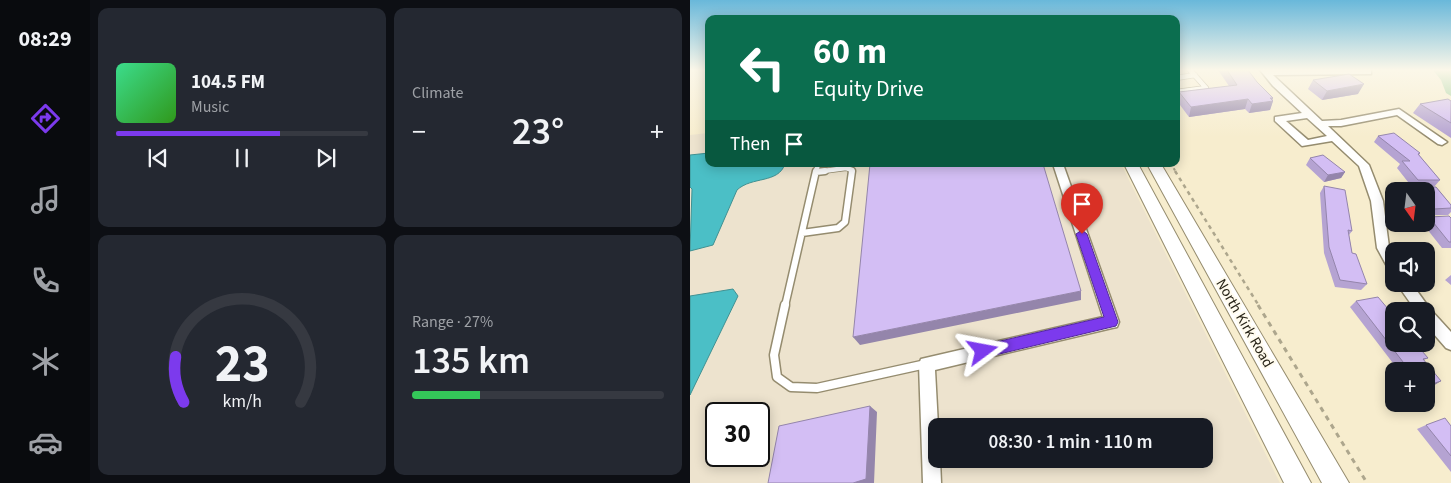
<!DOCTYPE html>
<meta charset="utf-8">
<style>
:root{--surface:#171b24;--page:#242831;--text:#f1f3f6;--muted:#9ea1a6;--line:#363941;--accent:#7c3aed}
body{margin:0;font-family:"Source Sans 3",sans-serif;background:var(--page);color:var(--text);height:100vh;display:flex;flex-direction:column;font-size:19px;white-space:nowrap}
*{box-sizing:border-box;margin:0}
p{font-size:16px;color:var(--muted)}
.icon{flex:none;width:28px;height:28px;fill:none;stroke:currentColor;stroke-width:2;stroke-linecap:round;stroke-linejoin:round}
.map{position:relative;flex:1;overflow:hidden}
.side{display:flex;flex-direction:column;gap:8px;padding:8px;background:#0d0f14;width:600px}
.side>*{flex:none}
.hud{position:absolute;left:15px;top:15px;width:475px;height:152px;border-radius:10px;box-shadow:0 2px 12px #0003;background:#0b6e4f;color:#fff;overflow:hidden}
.needle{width:32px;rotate:166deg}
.tools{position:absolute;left:695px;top:182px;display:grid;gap:10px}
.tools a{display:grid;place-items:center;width:50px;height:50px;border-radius:10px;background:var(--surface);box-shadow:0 2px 12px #0003;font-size:25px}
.speed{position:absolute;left:15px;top:402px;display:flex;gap:10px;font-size:25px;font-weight:700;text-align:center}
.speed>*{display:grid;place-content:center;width:65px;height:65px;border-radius:50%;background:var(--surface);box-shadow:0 2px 12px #0003;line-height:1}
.speed .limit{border:2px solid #111;border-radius:8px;background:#fff;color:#111}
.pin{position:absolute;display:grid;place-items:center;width:42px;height:42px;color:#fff;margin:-51px -21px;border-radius:50% 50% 50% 0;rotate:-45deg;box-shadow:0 0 5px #0007}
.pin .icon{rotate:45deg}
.me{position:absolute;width:55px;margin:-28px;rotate:77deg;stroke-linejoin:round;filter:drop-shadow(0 0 4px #0008)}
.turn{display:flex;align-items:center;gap:18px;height:105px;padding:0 25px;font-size:22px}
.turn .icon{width:65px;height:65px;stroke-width:2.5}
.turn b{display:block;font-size:35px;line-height:42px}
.then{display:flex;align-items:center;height:48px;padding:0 25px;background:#0003;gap:10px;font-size:19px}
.big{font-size:38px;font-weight:600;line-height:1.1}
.side .widget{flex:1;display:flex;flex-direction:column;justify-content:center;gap:8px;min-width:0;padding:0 18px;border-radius:10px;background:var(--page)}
.side .dial{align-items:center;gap:0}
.dial svg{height:130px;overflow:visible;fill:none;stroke:var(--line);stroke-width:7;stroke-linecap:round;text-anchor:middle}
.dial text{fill:var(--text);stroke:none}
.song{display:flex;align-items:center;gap:15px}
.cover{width:60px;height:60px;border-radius:8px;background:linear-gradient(135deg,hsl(150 70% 55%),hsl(110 70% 35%))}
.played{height:5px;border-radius:2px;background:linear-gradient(90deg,var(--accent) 65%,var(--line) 65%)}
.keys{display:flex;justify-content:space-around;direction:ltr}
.heat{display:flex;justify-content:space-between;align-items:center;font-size:28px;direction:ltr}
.charge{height:8px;border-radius:4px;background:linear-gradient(90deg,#34c759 27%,var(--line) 0)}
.side .tiles{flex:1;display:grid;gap:8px;grid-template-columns:repeat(2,1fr)}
.trip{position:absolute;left:238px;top:418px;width:285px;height:50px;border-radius:10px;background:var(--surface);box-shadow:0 2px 12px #0003;font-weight:600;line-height:50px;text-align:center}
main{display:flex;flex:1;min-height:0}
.menu{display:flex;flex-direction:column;width:90px;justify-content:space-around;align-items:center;background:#090b0e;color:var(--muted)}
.menu .icon{width:35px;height:35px}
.menu .on{color:var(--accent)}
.menu b{font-size:22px;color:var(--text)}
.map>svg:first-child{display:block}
.industrial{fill:#ede3ce;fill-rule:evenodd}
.green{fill:#9ace99}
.water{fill:#4bbfc6;stroke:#419192}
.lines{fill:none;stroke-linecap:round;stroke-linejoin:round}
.service-far2-casing{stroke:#958c6f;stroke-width:6}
.service-far1-casing{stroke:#958c6f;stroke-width:9}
.service-casing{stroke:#958c6f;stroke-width:11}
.minor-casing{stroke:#958c6f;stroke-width:3}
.secondary-casing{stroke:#958c6f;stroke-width:2}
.path-far2{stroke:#ada68d;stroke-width:2;stroke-dasharray:2.5 2.5;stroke-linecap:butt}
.path-far1{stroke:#ada68d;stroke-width:2.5;stroke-dasharray:4 4;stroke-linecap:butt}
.path{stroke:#ada68d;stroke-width:3;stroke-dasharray:5 5;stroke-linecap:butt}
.service-far2{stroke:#fff;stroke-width:4.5}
.service-far1{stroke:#fff;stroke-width:6}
.service{stroke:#fff;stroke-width:8}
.minor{fill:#fff;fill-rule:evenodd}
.secondary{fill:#fff;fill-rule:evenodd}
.wall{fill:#b5a3d2}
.shaded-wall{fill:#9485ab}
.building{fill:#d3bef4;stroke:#9485ab}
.route{fill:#7c3aed;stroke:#51269a}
.labels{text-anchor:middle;stroke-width:4;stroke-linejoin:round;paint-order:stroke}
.street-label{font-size:15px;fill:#292519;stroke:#fffbee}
</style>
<main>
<nav class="menu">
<b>08:29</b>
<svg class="icon on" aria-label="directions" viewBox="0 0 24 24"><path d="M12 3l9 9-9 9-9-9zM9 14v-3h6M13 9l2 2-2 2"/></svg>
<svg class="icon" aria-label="music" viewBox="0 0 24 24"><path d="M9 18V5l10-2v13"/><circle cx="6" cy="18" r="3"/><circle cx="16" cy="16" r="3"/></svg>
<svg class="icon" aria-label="phone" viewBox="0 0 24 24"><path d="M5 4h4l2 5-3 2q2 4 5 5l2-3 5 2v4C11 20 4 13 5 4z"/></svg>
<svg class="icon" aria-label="climate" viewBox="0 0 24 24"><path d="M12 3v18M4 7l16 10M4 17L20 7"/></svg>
<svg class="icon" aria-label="car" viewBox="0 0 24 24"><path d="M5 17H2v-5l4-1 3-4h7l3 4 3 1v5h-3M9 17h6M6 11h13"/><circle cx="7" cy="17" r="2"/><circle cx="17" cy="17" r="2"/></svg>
</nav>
<section class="side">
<div class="tiles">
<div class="widget">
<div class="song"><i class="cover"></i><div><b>104.5 FM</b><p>Music</p></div></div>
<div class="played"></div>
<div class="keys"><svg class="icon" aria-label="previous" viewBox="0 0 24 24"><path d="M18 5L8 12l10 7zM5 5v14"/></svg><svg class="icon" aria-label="pause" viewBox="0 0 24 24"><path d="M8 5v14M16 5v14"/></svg><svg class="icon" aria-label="next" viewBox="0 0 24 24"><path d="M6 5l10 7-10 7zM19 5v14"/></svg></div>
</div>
<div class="widget"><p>Climate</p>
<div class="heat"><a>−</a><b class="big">23°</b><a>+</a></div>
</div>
<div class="widget dial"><svg viewBox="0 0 100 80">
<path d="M14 69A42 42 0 1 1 86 69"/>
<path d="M14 69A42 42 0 0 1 9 41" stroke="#7c3aed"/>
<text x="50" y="56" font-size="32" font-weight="700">23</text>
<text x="50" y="72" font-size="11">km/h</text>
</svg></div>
<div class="widget"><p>Range · 27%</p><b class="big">135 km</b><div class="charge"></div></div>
</div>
</section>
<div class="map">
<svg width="761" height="483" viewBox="0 0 761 483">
<rect width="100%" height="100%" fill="#f7edce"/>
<path class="industrial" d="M 19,133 L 19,164 L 431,164 L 590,483 L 0,483 L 0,135 ZM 26,414 L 69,414 L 69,456 L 26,456 ZM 246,426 L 514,426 L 514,459 L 246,459 Z"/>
<path class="green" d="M 743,70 L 761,70 L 761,96 L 756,93 L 751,80 Z"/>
<path class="water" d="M 19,153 L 19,164 L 95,164 C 88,184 62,176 47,190 L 23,245 L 0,251 L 2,189 L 0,187 L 0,155 Z
M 43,289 L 48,296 L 0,395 L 0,296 Z"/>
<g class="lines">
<defs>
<path id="service-far2" d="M 500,70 L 516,88
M 486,78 L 505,75
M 486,92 L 516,88
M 126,172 L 128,164
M 126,172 L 156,168 L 162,170 L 162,172"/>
<path id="service-far1" d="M 126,172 L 135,171
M 112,233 L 148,228 L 155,222 L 162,171
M 95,306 L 126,171"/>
<path id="service" d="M 95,305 L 84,355 L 87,377 L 101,387 L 127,388 L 236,364"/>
<path id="minor" d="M 570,70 L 681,70 L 681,74 L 678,74 L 583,75 L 632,121 L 651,120 L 709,109 L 757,142 L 752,145 L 748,144 L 707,115 L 651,126 L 638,126 L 679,165 L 693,201 L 699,247 L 704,254 L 704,271 L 699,270 L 687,248 L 681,201 L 669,166 L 642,141 L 612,146 L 585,121 L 585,117 L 612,113 L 583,86 ZM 617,118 L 637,136 L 618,140 L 596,121 Z
M 363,164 L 373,164 L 429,322 L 427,327 L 422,328 L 245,370 L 248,426 L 246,426 L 246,459 L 250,459 L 251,483 L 233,483 L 229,364 L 231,359 L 413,317 Z
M 707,284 L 722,284 L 740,309 L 761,332 L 761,350 L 756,348 L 736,325 L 736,311 L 726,311 Z"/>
<path id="secondary" d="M 434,164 L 448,164 L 621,483 L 594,483 Z
M 457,164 L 471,164 L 659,483 L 632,483 Z"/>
</defs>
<use href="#service-far2" class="service-far2-casing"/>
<use href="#service-far1" class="service-far1-casing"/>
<use href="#service" class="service-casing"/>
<use href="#minor" class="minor-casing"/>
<use href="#secondary" class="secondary-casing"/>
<path class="path-far2" d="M 481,164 L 486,172"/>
<path class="path-far1" d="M 485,171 L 569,306"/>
<path class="path" d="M 568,305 L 677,483"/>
<use href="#service-far2" class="service-far2"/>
<use href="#service-far1" class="service-far1"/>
<use href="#service" class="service"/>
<use href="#minor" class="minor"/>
<use href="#secondary" class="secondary"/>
</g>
<path class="wall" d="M 528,70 L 558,70 L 567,82 L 583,98 L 582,100 L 583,101 L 580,110 L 559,113 L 555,109 L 499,117 L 487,101 L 489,92 L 539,86 Z
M 623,80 L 668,94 L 632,100 L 618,89 Z
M 761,101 L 761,138 L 723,113 L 730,104 Z
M 688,136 L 730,153 L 729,155 L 750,180 L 744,187 L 722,187 L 707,168 L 710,164 L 684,142 Z
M 620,158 L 655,172 L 651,178 L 634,182 L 616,165 Z
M 634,186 L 662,231 L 659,235 L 662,253 L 677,284 L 671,290 L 645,287 L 634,253 L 630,193 Z
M 746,187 L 761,205 L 761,212 L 758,215 L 738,215 L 736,213 L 736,191 L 724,191 L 727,188 Z
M 739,217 L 761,218 L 761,248 L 752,248 L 733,224 L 736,224 L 736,219 Z
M 761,275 L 761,285 L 755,280 Z
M 666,301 L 738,358 L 734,360 L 743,386 L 736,388 L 736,371 L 709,371 L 660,307 Z
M 736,425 L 761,426 L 761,472 L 727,429 Z"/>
<path class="shaded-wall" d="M 674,84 L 668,94 L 632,100 L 637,91 Z
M 580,98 L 583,98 L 582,101 L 583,101 L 580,110 L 559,113 L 562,104 Z
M 558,99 L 555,109 L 499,117 L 501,107 Z
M 655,172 L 651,178 L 634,182 L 638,175 Z
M 391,291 L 391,300 L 170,345 L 163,337 Z
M 751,381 L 743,386 L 736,388 L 736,386 Z
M 180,406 L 187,412 L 184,483 L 163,483 Z"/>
<path class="building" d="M 537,70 L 558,70 L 567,82 L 583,98 L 580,98 L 583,101 L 562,104 L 558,99 L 501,107 L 489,92 L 547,85 Z
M 659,74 L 674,84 L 637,91 L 623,80 Z
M 758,99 L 761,101 L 761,123 L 730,104 Z
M 704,133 L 730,153 L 728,154 L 750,180 L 728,180 L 712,161 L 720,161 L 688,136 Z
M 633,155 L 655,172 L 638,175 L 620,158 Z
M 180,164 L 353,164 L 391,291 L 163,337 Z
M 634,186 L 655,190 L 662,231 L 658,230 L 662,253 L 666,254 L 677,284 L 650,280 L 639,247 Z
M 746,187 L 761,205 L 761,208 L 744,209 L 736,199 L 736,191 L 730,191 L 727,188 Z
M 759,216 L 761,218 L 761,242 L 759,242 L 739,217 Z
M 688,297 L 704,316 L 704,344 L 726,344 L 738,358 L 733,359 L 751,381 L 736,386 L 736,371 L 720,371 L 666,301 Z
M 180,406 L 176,479 L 163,483 L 78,483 L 89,426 Z
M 755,418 L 761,426 L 761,456 L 736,425 Z"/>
<linearGradient id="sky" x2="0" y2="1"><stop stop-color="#69b8da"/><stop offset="0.51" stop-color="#fbf7e9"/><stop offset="1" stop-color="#fbf7e9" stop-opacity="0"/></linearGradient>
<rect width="761" height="137" fill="url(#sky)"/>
<path class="route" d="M 392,230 L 397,234 L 428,322 L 426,326 L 293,358 L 288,356 L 286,351 L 288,347 L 293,345 L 414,317 L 386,234 Z"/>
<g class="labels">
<g class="street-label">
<text transform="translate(555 323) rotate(60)" y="5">North Kirk Road</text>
</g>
</g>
</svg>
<div class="tools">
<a><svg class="needle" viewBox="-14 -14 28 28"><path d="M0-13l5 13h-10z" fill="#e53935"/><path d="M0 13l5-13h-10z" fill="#9ea1a6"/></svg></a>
<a><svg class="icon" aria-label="sound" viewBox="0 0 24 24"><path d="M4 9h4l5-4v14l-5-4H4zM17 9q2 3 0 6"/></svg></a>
<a><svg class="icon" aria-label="search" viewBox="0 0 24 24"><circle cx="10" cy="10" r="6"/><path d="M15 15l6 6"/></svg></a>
<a>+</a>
</div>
<div class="speed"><div class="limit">30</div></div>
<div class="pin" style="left:392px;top:234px;background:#d93025"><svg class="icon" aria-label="arrive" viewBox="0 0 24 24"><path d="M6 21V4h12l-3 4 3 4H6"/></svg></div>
<svg class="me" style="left:293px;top:351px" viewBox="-20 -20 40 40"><path d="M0-17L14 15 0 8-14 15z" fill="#7c3aed" stroke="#fff" stroke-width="4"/></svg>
<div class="trip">08:30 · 1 min · 110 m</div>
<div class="hud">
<div class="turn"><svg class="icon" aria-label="left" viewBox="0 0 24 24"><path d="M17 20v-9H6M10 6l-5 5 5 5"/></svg><div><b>60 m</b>Equity Drive</div></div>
<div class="then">Then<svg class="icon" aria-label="arrive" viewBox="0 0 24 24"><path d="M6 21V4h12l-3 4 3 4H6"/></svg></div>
</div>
</div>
</main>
